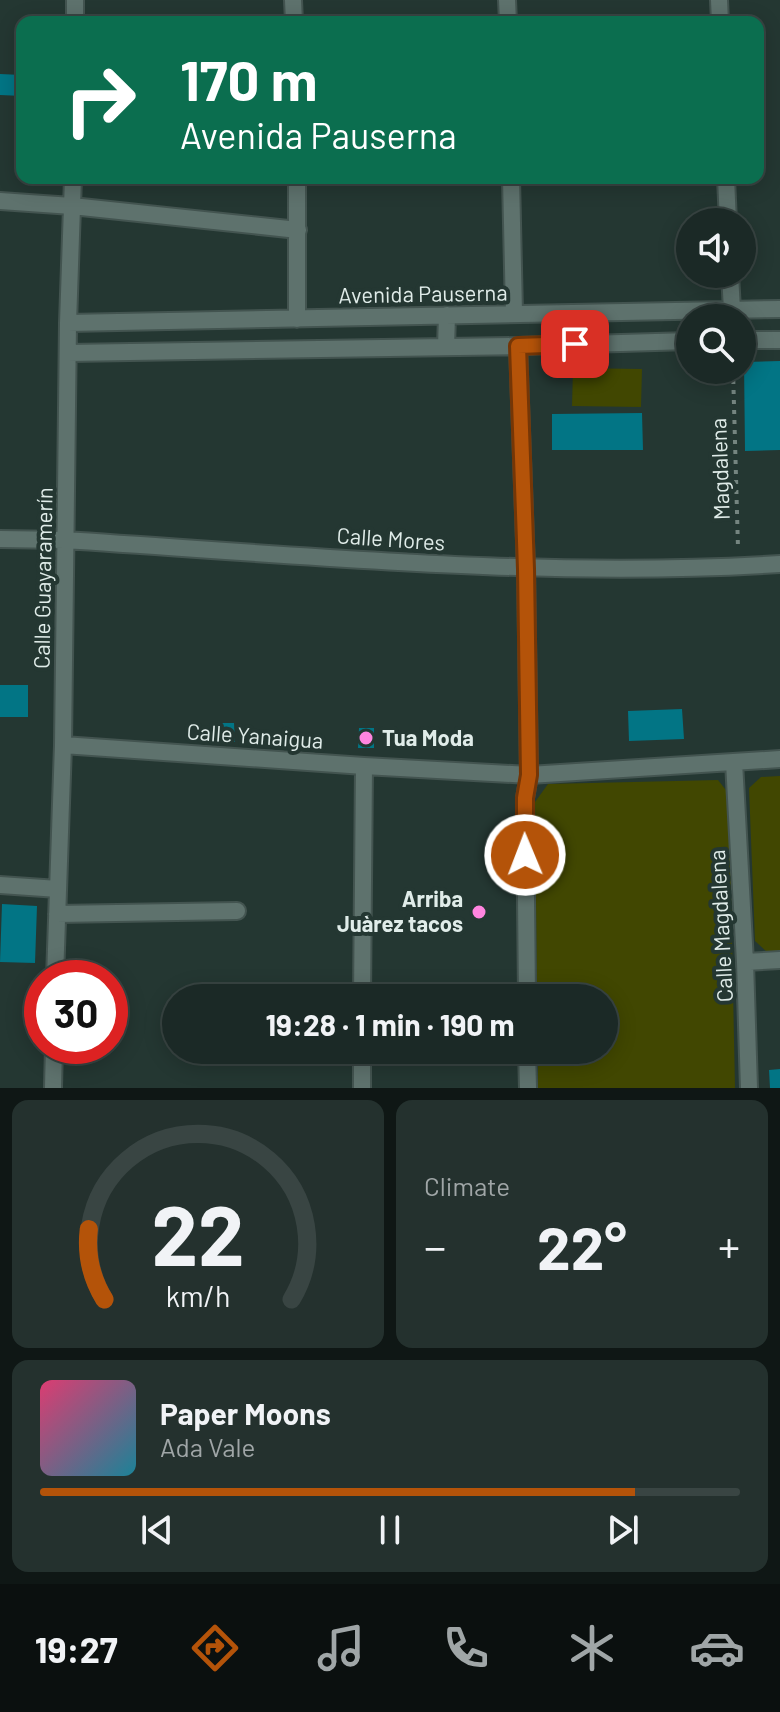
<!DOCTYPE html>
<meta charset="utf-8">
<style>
:root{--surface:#1b2926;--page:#24312e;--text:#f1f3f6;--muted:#a0a6a7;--line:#394543;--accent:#b45309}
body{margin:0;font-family:Barlow,sans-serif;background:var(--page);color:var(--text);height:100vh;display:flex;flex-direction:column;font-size:30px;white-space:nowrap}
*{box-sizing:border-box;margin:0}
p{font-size:26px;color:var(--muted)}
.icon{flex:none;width:44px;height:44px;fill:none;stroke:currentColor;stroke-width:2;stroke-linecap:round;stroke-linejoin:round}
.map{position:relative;height:1088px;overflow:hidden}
.side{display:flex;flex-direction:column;gap:12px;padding:12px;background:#0f1715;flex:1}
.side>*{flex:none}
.banner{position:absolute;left:16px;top:16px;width:748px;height:168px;border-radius:16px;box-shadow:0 4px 20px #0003,0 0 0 2px var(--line);background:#0b6e4f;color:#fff;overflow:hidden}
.fabs{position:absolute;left:676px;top:208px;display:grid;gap:16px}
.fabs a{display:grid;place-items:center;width:80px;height:80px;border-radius:50%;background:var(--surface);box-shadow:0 4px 20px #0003,0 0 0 2px var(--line);font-size:40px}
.speed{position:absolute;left:24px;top:960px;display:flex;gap:16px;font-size:40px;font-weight:700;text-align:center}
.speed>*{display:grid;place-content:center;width:104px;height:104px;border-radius:50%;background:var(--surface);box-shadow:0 4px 20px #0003,0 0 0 2px var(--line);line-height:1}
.speed .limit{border:12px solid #d22;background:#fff;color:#111}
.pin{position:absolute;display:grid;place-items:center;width:68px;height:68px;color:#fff;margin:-34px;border-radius:16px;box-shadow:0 4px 12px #0006}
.me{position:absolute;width:88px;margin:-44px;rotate:359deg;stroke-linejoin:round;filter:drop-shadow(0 0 6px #0008)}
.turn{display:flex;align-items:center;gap:28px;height:168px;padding:0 32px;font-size:36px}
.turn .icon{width:104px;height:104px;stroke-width:2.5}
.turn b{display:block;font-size:56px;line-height:68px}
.big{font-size:60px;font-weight:700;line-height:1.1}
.side .card{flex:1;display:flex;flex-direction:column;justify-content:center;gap:12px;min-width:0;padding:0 28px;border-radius:16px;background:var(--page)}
.side .dial{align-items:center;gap:0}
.dial svg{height:208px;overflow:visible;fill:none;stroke:var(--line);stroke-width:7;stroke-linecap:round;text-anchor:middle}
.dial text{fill:var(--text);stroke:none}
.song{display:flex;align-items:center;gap:24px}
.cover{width:96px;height:96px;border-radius:12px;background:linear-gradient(135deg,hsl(340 70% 55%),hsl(190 70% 35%))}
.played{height:8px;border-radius:4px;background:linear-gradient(90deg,var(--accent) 85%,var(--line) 85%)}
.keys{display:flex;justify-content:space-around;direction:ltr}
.heat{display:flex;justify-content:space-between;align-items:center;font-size:44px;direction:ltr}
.side .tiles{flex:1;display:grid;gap:12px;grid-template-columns:1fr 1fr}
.card:last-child{grid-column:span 2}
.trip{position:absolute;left:162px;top:984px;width:456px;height:80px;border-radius:40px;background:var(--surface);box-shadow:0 4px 20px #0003,0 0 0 2px var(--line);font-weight:700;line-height:80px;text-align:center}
.menu{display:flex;height:128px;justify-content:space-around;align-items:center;background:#0b100f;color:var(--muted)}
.menu .icon{width:56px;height:56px}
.menu .on{color:var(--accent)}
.menu b{font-size:36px;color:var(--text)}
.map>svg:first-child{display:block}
.green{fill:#414701}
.building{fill:#027585}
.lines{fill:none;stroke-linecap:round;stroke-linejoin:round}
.minor-casing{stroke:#435450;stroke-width:20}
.path{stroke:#758580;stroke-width:4;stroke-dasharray:4 6;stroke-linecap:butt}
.minor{stroke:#5e726d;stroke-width:16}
.route-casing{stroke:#753606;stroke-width:20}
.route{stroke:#b45309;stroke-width:14}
.poi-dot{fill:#ff85df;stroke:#243732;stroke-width:3}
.labels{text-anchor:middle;stroke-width:8;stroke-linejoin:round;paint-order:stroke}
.street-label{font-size:22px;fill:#e0ece9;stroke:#243732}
.poi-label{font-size:22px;font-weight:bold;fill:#e0ece9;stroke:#243732;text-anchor:start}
</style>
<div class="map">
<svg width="780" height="1088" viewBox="0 0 780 1088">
<rect width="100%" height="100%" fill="#243732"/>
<path class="green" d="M 573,368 L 642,369 L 641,407 L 572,406 Z
M 780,776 L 780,952 L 767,952 L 755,941 L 749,788 L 761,777 Z
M 718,780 L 729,794 L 735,1088 L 538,1088 L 538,1050 L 604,1050 L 604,998 L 537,998 L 535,802 L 548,784 Z"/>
<path class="building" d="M 0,74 L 22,75 L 22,96 L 0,95 Z
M 780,361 L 780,450 L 745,451 L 744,362 Z
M 642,413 L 643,450 L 552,450 L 552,414 Z
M 0,685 L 28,685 L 28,717 L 0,717 Z
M 682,709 L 684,739 L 629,741 L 628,711 Z
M 211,723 L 234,723 L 235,742 L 211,743 Z
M 359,728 L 374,728 L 374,748 L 358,748 Z
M 2,904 L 37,906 L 35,963 L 0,962 Z
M 780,1069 L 780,1088 L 770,1088 L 769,1070 Z"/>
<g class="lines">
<defs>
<path id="minor" d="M 293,0 L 294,22
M 507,0 L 508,22
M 719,0 L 720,22
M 75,22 L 75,0
M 297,178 L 297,319
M 511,178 L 514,313
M 726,178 L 728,222
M 0,201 L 72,206 L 298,230
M 730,274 L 732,310
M 68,323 L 780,309
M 742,340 L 780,340
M 518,346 L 526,569 L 529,775 L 525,798 L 527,998
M 446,347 L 447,315
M 68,353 L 518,346 L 690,341
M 0,539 L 64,540 C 302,555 542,579 780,564
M 63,745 L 364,766 L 529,775 L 780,759
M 734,762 L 745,962 L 749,1088
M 0,885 L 58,889
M 57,914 L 237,911
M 745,962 L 780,960
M 55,978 L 63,745 L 68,323 L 73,178
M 362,998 L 364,766
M 527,1050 L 528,1088
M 53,1088 L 54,1046
M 362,1088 L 362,1050"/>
</defs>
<use href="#minor" class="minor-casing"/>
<path class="path" d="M 733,370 L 738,548"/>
<use href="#minor" class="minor"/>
</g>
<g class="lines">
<defs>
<path id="route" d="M 525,855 L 525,798 L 529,775 L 526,569 L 518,346 L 575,344"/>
</defs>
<use href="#route" class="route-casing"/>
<use href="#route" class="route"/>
</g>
<g class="poi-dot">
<circle cx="366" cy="738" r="8"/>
<circle cx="479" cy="912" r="8"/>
</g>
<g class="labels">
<g class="street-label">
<text transform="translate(423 294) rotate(-1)" y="8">Avenida Pauserna</text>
<text transform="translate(720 469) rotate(-92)" y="8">Magdalena</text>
<text transform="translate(391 539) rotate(4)" y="8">Calle Mores</text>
<text transform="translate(43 578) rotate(-89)" y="8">Calle Guayaramerín</text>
<text transform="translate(255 736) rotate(4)" y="8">Calle Yanaigua</text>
<text transform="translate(721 926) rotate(-93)" y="8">Calle Magdalena</text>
</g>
<g class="poi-label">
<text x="382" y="746">Tua Moda</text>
<text x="463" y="907" text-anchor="end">Arriba<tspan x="463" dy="25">Juàrez tacos</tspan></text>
</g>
</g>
</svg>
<div class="fabs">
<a><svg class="icon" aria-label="sound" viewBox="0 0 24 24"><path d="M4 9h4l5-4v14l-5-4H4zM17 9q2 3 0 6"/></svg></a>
<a><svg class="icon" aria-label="search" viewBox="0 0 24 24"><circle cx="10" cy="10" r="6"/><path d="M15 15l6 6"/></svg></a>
</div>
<div class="speed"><div class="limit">30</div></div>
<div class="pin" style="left:575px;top:344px;background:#d93025"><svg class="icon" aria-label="arrive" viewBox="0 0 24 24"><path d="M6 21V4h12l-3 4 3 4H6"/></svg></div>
<svg class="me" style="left:525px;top:855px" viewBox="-20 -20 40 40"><circle r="17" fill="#b45309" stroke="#fff" stroke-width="3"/><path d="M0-11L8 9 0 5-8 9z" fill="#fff"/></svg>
<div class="trip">19:28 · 1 min · 190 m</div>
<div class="banner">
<div class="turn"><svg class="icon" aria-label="right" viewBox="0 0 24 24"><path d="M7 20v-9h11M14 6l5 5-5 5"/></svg><div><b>170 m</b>Avenida Pauserna</div></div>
</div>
</div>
<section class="side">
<div class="tiles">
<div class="card dial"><svg viewBox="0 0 100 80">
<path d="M14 69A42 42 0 1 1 86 69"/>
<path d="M14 69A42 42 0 0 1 8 42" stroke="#b45309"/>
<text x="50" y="56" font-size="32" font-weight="700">22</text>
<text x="50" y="72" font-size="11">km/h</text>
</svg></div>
<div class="card"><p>Climate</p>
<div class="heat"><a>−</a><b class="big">22°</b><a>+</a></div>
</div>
<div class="card">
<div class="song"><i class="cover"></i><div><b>Paper Moons</b><p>Ada Vale</p></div></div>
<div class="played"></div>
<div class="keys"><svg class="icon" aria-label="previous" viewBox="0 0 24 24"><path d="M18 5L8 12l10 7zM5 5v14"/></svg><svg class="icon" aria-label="pause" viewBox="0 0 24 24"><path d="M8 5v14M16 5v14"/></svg><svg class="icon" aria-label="next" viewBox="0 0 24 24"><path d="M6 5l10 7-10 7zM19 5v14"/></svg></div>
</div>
</div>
</section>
<nav class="menu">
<b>19:27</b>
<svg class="icon on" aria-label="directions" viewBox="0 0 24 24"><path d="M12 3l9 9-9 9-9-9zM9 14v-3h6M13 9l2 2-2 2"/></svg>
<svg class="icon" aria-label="music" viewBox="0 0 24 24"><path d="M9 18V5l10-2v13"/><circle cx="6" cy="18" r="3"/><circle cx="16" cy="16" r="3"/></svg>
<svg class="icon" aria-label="phone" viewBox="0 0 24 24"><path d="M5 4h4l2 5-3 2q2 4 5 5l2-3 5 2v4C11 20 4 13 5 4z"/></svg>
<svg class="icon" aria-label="climate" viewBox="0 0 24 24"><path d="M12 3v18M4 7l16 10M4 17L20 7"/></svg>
<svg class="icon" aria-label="car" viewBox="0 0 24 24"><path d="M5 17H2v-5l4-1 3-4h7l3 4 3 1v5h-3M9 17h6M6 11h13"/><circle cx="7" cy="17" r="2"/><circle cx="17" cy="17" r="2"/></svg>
</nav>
